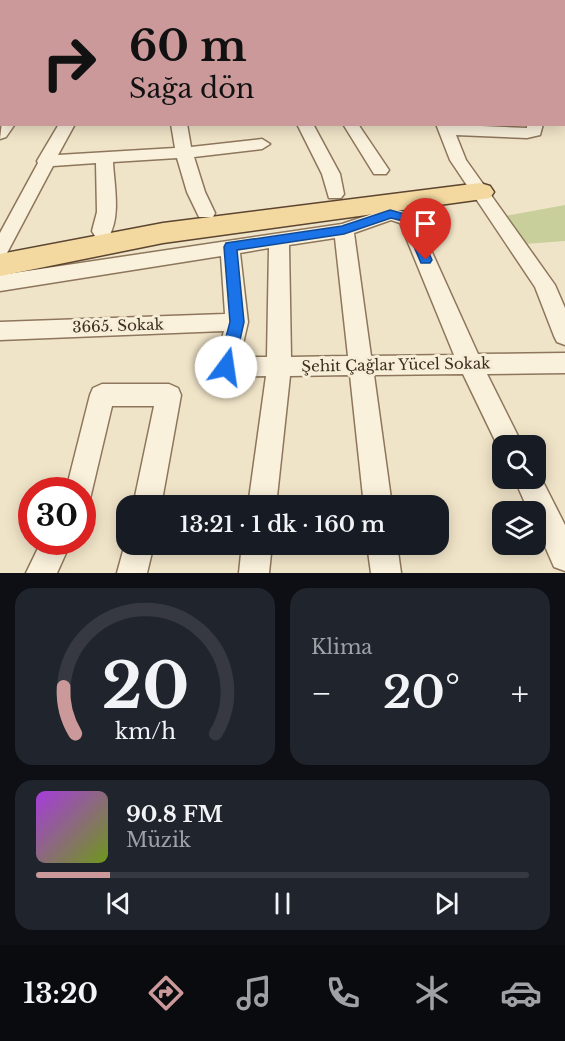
<!DOCTYPE html>
<html lang="tr">
<meta charset="utf-8">
<style>
:root{--surface:#171b24;--page:#20242c;--text:#f1f3f6;--muted:#9ea1a6;--line:#363941;--accent:#cc999b}
body{margin:0;font-family:"Libre Baskerville",serif;background:var(--page);color:var(--text);height:100vh;display:flex;flex-direction:column;font-size:22px;white-space:nowrap}
*{box-sizing:border-box;margin:0}
p{font-size:20px;color:var(--muted)}
.icon{flex:none;width:33px;height:33px;fill:none;stroke:currentColor;stroke-width:2;stroke-linecap:round;stroke-linejoin:round}
.map{position:relative;height:573px;overflow:hidden}
.panel{display:flex;flex-direction:column;gap:15px;padding:15px;background:#0d0f14;flex:1}
.panel>*{flex:none}
.guide{position:absolute;left:0px;top:0px;width:566px;height:126px;box-shadow:0 3px 15px #0003;background:#cc999b;color:#111;overflow:hidden}
.fabs{position:absolute;left:492px;top:435px;display:grid;gap:12px}
.fabs a{display:grid;place-items:center;width:54px;height:54px;border-radius:12px;background:var(--surface);box-shadow:0 3px 15px #0003;font-size:30px}
.speed{position:absolute;left:18px;top:477px;display:flex;gap:12px;font-size:30px;font-weight:700;text-align:center}
.speed>*{display:grid;place-content:center;width:78px;height:78px;border-radius:50%;background:var(--surface);box-shadow:0 3px 15px #0003;line-height:1}
.speed .limit{border:9px solid #d22;background:#fff;color:#111}
.pin{position:absolute;display:grid;place-items:center;width:51px;height:51px;color:#fff;margin:-62px -26px;border-radius:50% 50% 50% 0;rotate:-45deg;box-shadow:0 0 6px #0007}
.pin .icon{rotate:45deg}
.me{position:absolute;width:66px;margin:-33px;rotate:14deg;stroke-linejoin:round;filter:drop-shadow(0 0 4px #0008)}
.turn{display:flex;align-items:center;gap:21px;height:126px;padding:0 30px;font-size:27px}
.turn .icon{width:78px;height:78px;stroke-width:2.5}
.turn b{display:block;font-size:42px;line-height:51px}
.big{font-size:45px;font-weight:600;line-height:1.1}
.panel .widget{flex:1;display:flex;flex-direction:column;justify-content:center;gap:9px;min-width:0;padding:0 21px;border-radius:18px;background:var(--page)}
.panel .dial{align-items:center;gap:0}
.dial svg{height:156px;overflow:visible;fill:none;stroke:var(--line);stroke-width:7;stroke-linecap:round;text-anchor:middle}
.dial text{fill:var(--text);stroke:none}
.song{display:flex;align-items:center;gap:18px}
.cover{width:72px;height:72px;border-radius:9px;background:linear-gradient(135deg,hsl(280 70% 55%),hsl(80 70% 35%))}
.played{height:6px;border-radius:3px;background:linear-gradient(90deg,var(--accent) 15%,var(--line) 15%)}
.keys{display:flex;justify-content:space-around;direction:ltr}
.heat{display:flex;justify-content:space-between;align-items:center;font-size:33px;direction:ltr}
.panel .tiles{flex:1;display:grid;gap:15px;grid-template-columns:1fr 1fr}
.widget:last-child{grid-column:span 2}
.trip{position:absolute;left:116px;top:495px;width:333px;height:60px;border-radius:18px;background:var(--surface);box-shadow:0 3px 15px #0003;font-weight:600;line-height:60px;text-align:center}
.tab-bar{display:flex;height:96px;justify-content:space-around;align-items:center;background:#090b0e;color:var(--muted)}
.tab-bar .icon{width:42px;height:42px}
.tab-bar .current{color:var(--accent)}
.tab-bar b{font-size:27px;color:var(--text)}
.map>svg:first-child{display:block}
.green{fill:#c9cf9b}
.lines{fill:none;stroke-linecap:round;stroke-linejoin:round}
.minor-casing{stroke:#8d765c;stroke-width:3}
.primary-casing{stroke:#5b4430;stroke-width:3}
.minor{fill:#faf1dc;fill-rule:evenodd}
.primary{fill:#f3d9a0;fill-rule:evenodd}
.route{fill:#1a73e8;stroke:#114b97;stroke-width:1.5}
.labels{text-anchor:middle;stroke-width:6;stroke-linejoin:round;paint-order:stroke}
.street-label{font-size:15px;fill:#3d2e20;stroke:#f7eed8}
</style>
<div class="map">
<svg width="565" height="573" viewBox="0 0 565 573">
<rect width="100%" height="100%" fill="#f0e4c8"/>
<path class="green" d="M 565,205 L 565,241 L 525,244 L 505,216 Z"/>
<g class="lines">
<defs>
<path id="minor" d="M 111,0 L 132,0 L 133,1 L 112,2 Z
M 146,0 L 158,0 L 159,2 L 147,2 Z
M 181,0 L 226,0 L 227,2 L 182,2 Z
M 240,0 L 252,0 L 239,2 Z
M 303,0 L 315,0 L 302,2 Z
M 361,0 L 373,0 L 373,2 L 361,2 Z
M 399,0 L 411,0 L 412,2 L 400,2 Z
M 455,0 L 467,0 L 467,2 L 455,2 Z
M 483,0 L 495,0 L 496,2 L 484,2 Z
M 524,0 L 536,0 L 537,2 L 525,2 Z
M 0,22 L 2,22 L 2,30 L 0,30 Z
M 564,35 L 565,35 L 565,44 L 564,44 Z
M 0,54 L 2,54 L 2,62 L 0,62 Z
M 0,92 L 2,92 L 2,100 L 0,100 Z
M 2,122 L 2,124 L 15,124 L 6,137 L 0,139 Z
M 59,124 L 75,124 L 58,155 L 175,148 L 171,124 L 187,124 L 191,147 L 262,139 L 270,144 L 262,149 L 194,157 L 205,192 L 215,213 L 213,217 L 199,217 L 187,192 L 177,158 L 113,162 C 114,184 121,216 109,236 L 102,237 L 95,236 L 92,231 L 97,212 L 96,163 L 53,166 L 7,253 L 0,255 L 0,233 L 38,163 L 37,161 Z
M 297,124 L 313,124 L 340,174 L 344,194 L 341,198 L 329,198 L 322,174 Z
M 343,124 L 358,124 L 389,170 L 386,174 L 374,174 Z
M 436,124 L 527,128 L 527,124 L 543,124 L 540,135 L 527,138 L 456,135 L 466,160 L 555,285 L 565,308 L 565,345 L 557,342 L 554,336 L 535,287 L 450,160 Z
M 390,208 L 415,215 L 417,219 L 478,354 L 565,353 L 565,373 L 487,374 L 523,446 L 502,446 L 502,455 L 463,374 L 374,375 L 392,506 L 364,506 L 350,375 L 290,376 L 276,506 L 248,506 L 266,376 L 226,377 L 218,374 L 214,367 L 224,331 L 0,340 L 0,322 L 225,314 L 221,256 L 0,291 L 0,275 L 342,224 ZM 391,220 L 400,223 L 454,355 L 371,356 L 354,233 ZM 335,238 L 348,356 L 291,357 L 289,245 ZM 269,248 L 267,357 L 240,357 L 248,322 L 240,253 Z
M 102,384 L 169,384 L 178,388 L 181,395 L 161,506 L 133,506 L 154,406 L 112,406 L 90,499 L 82,502 L 82,490 L 66,490 L 90,395 L 93,388 Z
M 536,468 L 565,525 L 565,571 L 554,567 L 536,526 L 536,512 L 529,512 L 514,478 L 536,478 Z
M 126,540 L 126,544 L 154,544 L 147,573 L 117,573 Z
M 41,542 L 71,542 L 57,573 L 26,573 Z
M 242,544 L 272,544 L 269,573 L 239,573 Z
M 367,544 L 397,544 L 401,573 L 371,573 Z"/>
<path id="primary" d="M 480,183 L 490,186 L 494,192 L 490,198 L 163,243 L 0,276 L 0,254 L 163,223 Z"/>
</defs>
<use href="#minor" class="minor-casing"/>
<use href="#primary" class="primary-casing"/>
<use href="#minor" class="minor"/>
<use href="#primary" class="primary"/>
</g>
<path class="route" d="M 390,210 L 412,216 L 432,260 L 430,263 L 421,263 L 403,221 L 391,218 L 344,234 L 237,250 L 244,322 L 234,367 L 231,371 L 226,373 L 221,371 L 218,367 L 230,322 L 224,247 L 226,243 L 342,226 Z"/>
<g class="labels">
<g class="street-label">
<text transform="translate(118 326) rotate(-2)" y="5">3665. Sokak</text>
<text transform="translate(396 365) rotate(-1)" y="5">Şehit Çağlar Yücel Sokak</text>
</g>
</g>
</svg>
<div class="fabs">
<a><svg class="icon" aria-label="search" viewBox="0 0 24 24"><circle cx="10" cy="10" r="6"/><path d="M15 15l6 6"/></svg></a>
<a><svg class="icon" aria-label="layers" viewBox="0 0 24 24"><path d="M12 4l9 5-9 5-9-5zM3 14l9 5 9-5"/></svg></a>
</div>
<div class="speed"><div class="limit">30</div></div>
<div class="pin" style="left:426px;top:260px;background:#d93025"><svg class="icon" aria-label="arrive" viewBox="0 0 24 24"><path d="M6 21V4h12l-3 4 3 4H6"/></svg></div>
<svg class="me" style="left:226px;top:367px" viewBox="-20 -20 40 40"><circle r="19" fill="#fff"/><path d="M0-13L10 11 0 6-10 11z" fill="#1a73e8"/></svg>
<div class="trip">13:21 · 1 dk · 160 m</div>
<div class="guide">
<div class="turn"><svg class="icon" aria-label="right" viewBox="0 0 24 24"><path d="M7 20v-9h11M14 6l5 5-5 5"/></svg><div><b>60 m</b>Sağa dön</div></div>
</div>
</div>
<section class="panel">
<div class="tiles">
<div class="widget dial"><svg viewBox="0 0 100 80">
<path d="M14 69A42 42 0 1 1 86 69"/>
<path d="M14 69A42 42 0 0 1 8 45" stroke="#cc999b"/>
<text x="50" y="56" font-size="32" font-weight="700">20</text>
<text x="50" y="72" font-size="11">km/h</text>
</svg></div>
<div class="widget"><p>Klima</p>
<div class="heat"><a>−</a><b class="big">20°</b><a>+</a></div>
</div>
<div class="widget">
<div class="song"><i class="cover"></i><div><b>90.8 FM</b><p>Müzik</p></div></div>
<div class="played"></div>
<div class="keys"><svg class="icon" aria-label="previous" viewBox="0 0 24 24"><path d="M18 5L8 12l10 7zM5 5v14"/></svg><svg class="icon" aria-label="pause" viewBox="0 0 24 24"><path d="M8 5v14M16 5v14"/></svg><svg class="icon" aria-label="next" viewBox="0 0 24 24"><path d="M6 5l10 7-10 7zM19 5v14"/></svg></div>
</div>
</div>
</section>
<nav class="tab-bar">
<b>13:20</b>
<svg class="icon current" aria-label="directions" viewBox="0 0 24 24"><path d="M12 3l9 9-9 9-9-9zM9 14v-3h6M13 9l2 2-2 2"/></svg>
<svg class="icon" aria-label="music" viewBox="0 0 24 24"><path d="M9 18V5l10-2v13"/><circle cx="6" cy="18" r="3"/><circle cx="16" cy="16" r="3"/></svg>
<svg class="icon" aria-label="phone" viewBox="0 0 24 24"><path d="M5 4h4l2 5-3 2q2 4 5 5l2-3 5 2v4C11 20 4 13 5 4z"/></svg>
<svg class="icon" aria-label="climate" viewBox="0 0 24 24"><path d="M12 3v18M4 7l16 10M4 17L20 7"/></svg>
<svg class="icon" aria-label="car" viewBox="0 0 24 24"><path d="M5 17H2v-5l4-1 3-4h7l3 4 3 1v5h-3M9 17h6M6 11h13"/><circle cx="7" cy="17" r="2"/><circle cx="17" cy="17" r="2"/></svg>
</nav>
